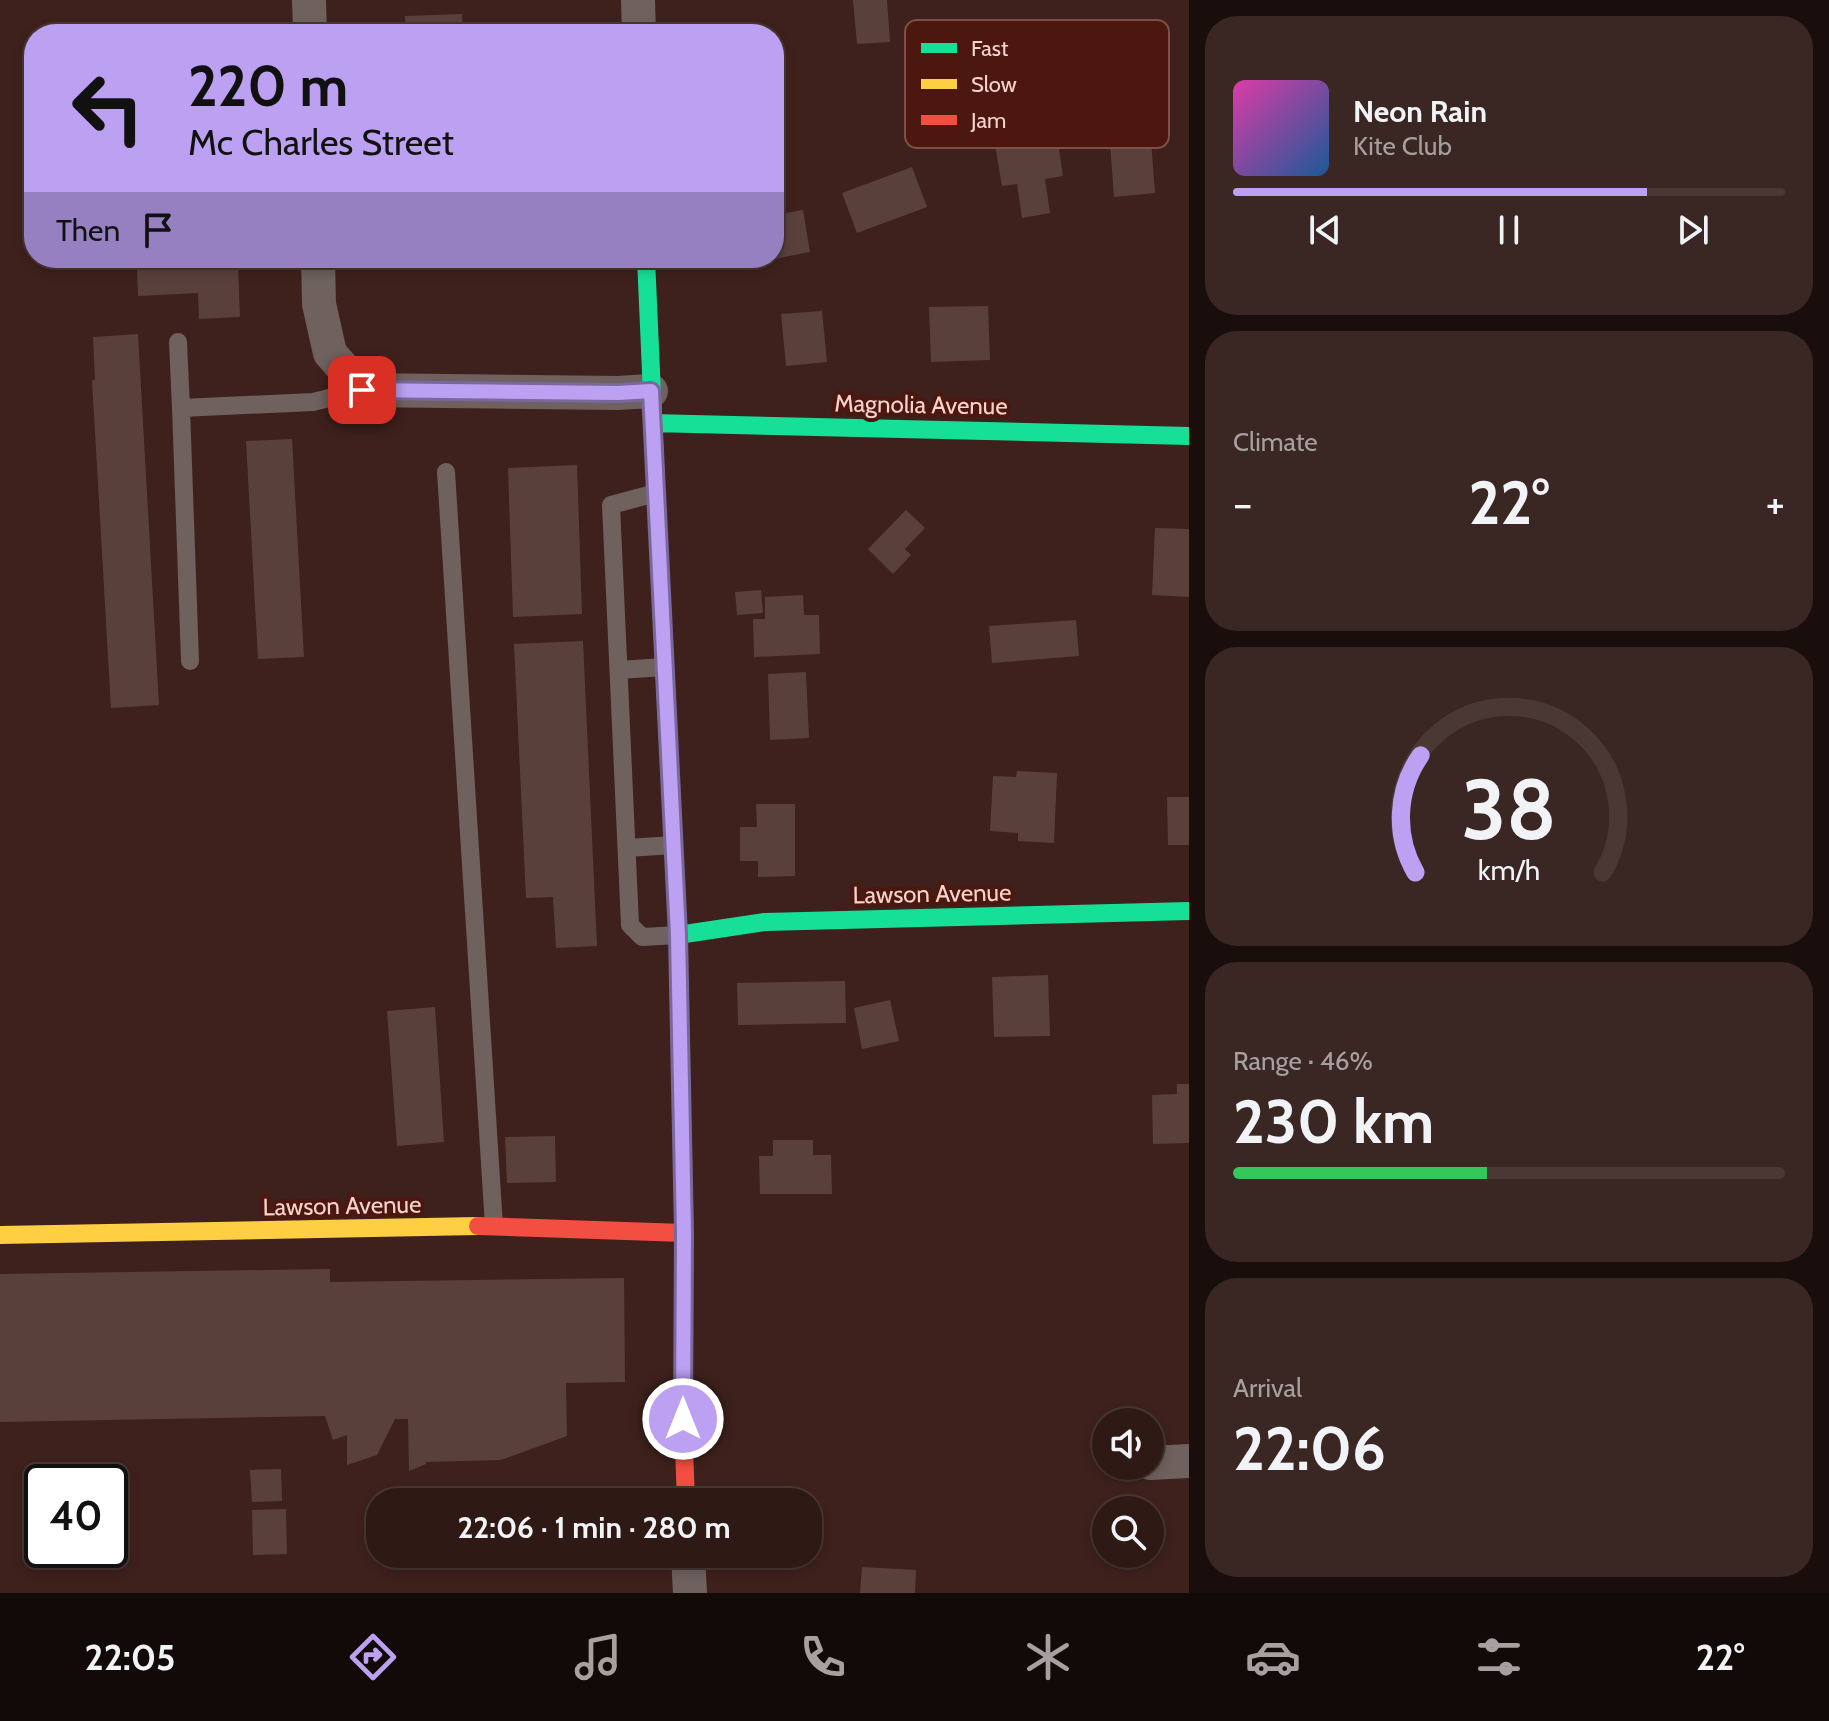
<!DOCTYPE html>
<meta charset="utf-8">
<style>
:root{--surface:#2e1915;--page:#3a2622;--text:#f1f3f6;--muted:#a7a0a0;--line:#493834;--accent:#bca0f2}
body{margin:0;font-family:Cabin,sans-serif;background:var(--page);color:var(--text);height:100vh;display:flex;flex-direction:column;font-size:30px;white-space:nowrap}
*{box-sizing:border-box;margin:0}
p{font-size:26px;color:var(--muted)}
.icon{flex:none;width:44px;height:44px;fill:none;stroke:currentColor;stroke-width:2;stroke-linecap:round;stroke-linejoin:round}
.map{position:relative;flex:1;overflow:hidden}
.details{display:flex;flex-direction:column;gap:16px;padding:16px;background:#190e0c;width:640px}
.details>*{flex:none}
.top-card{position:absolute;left:24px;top:24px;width:760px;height:244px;border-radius:32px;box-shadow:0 4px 12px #0003,0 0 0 2px var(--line);background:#bca0f2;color:#111;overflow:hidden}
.tools{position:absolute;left:1092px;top:1408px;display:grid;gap:16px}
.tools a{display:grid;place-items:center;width:72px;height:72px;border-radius:50%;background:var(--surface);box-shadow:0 4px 12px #0003,0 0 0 2px var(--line);font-size:40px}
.speed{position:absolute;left:24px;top:1464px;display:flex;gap:16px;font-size:40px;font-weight:700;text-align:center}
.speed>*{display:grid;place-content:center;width:104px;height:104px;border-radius:50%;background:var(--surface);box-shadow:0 4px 12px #0003,0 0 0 2px var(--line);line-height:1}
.speed .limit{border:4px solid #111;border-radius:12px;background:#fff;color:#111}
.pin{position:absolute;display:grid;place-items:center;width:68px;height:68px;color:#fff;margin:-34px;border-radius:16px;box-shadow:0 4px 12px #0006}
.me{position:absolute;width:88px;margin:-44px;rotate:0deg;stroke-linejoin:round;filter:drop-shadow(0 0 6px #0008)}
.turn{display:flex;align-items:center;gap:28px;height:168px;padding:0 32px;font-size:36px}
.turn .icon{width:104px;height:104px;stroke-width:2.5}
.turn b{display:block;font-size:56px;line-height:68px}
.then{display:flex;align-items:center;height:76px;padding:0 32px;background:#0003;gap:16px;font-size:30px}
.big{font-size:60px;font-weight:700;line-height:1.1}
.details .widget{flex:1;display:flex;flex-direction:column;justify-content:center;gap:12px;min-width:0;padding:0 28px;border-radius:32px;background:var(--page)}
.details .dial{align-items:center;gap:0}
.dial svg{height:208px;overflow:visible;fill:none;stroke:var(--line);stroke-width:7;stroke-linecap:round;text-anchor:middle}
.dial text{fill:var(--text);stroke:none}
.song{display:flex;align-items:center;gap:24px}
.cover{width:96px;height:96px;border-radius:12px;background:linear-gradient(135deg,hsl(320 70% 55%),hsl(210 70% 35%))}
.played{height:8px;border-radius:4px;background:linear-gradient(90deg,var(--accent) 75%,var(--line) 75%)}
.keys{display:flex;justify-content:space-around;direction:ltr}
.heat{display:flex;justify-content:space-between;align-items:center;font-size:44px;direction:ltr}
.charge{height:12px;border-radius:6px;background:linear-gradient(90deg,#34c759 46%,var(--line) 0)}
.trip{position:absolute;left:366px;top:1488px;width:456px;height:80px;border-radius:32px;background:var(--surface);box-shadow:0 4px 12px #0003,0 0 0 2px var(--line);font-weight:700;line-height:80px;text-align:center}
.tabs{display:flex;height:128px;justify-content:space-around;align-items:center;background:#120a08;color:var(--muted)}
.tabs .icon{width:56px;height:56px}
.tabs .active{color:var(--accent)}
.tabs b{font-size:36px;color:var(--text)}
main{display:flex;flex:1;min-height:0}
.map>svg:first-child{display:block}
.building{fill:#59403b}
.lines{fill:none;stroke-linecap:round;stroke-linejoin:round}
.lane{stroke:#6e615e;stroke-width:18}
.street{stroke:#6e615e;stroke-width:34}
.fast{stroke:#16e098;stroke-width:18}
.slow{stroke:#ffcf43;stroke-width:18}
.jam{stroke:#f24e42;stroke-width:18}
.route-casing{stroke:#7a689d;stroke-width:20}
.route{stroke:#bca0f2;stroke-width:14}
.labels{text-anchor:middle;stroke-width:8;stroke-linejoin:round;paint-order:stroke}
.street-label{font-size:24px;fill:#f8d4cd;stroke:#4c170e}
.key{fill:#4c170e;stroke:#805047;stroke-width:2}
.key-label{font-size:22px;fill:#f8d4cd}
</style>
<main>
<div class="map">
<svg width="1189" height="1593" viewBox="0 0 1189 1593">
<rect width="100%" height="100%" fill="#3e211c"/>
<path class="building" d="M 853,0 L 887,0 L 890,42 L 857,44 Z
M 462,14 L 463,34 L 406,34 L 405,16 Z
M 1150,127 L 1155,193 L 1114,197 L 1109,130 Z
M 1037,132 L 1038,140 L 1057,136 L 1063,176 L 1045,179 L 1050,213 L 1022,218 L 1017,184 L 1002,186 L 994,138 Z
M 912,167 L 927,207 L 857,233 L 842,193 Z
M 803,210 L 810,252 L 774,259 L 774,215 Z
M 238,267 L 240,317 L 199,319 L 198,293 L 138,296 L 137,270 Z
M 988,306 L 990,360 L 931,362 L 929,307 Z
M 822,311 L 827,362 L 786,366 L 781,314 Z
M 138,334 L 159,705 L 111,708 L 92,380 L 95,380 L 93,337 Z
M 292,439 L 304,657 L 258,659 L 246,441 Z
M 577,465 L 582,614 L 513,617 L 508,468 Z
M 906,510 L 925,528 L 905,549 L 911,555 L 893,574 L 868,549 Z
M 1155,528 L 1189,529 L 1189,597 L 1152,595 Z
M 761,590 L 763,613 L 737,615 L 735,592 Z
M 803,595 L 804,615 L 819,615 L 820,654 L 754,657 L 753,619 L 765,619 L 765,597 Z
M 1076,620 L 1079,656 L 992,663 L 989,626 Z
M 583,641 L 597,946 L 556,948 L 553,897 L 526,898 L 514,644 Z
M 806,672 L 809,738 L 770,740 L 768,674 Z
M 1017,771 L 1057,773 L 1054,843 L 1018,841 L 1018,833 L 990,831 L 993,776 L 1016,777 Z
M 1167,797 L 1189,797 L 1189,845 L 1168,845 Z
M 756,804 L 795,804 L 795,876 L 758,877 L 758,861 L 740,861 L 740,827 L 757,827 Z
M 1048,975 L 1050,1036 L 994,1037 L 992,977 Z
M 845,981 L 846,1023 L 738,1025 L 737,983 Z
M 890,1000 L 899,1041 L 862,1049 L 854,1008 Z
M 435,1007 L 444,1142 L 397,1146 L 387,1011 Z
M 1177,1084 L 1189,1084 L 1189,1143 L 1153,1144 L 1152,1095 L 1177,1094 Z
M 555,1136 L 556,1182 L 507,1183 L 505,1137 Z
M 773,1140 L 813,1140 L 813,1155 L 831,1155 L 832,1194 L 760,1194 L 759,1156 L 773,1156 Z
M 330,1269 L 330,1282 L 624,1278 L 625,1382 L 566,1383 L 567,1436 L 501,1460 L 426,1462 L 426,1464 L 409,1471 L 408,1419 L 395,1419 L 377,1455 L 347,1465 L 347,1435 L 333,1440 L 325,1416 L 0,1422 L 0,1274 Z
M 281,1469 L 282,1501 L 252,1502 L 250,1470 Z
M 286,1509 L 287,1554 L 253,1555 L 252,1510 Z
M 862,1567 L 916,1570 L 915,1593 L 860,1593 Z"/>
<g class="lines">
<path class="lane" d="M 178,342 L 181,408
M 446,472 L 494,1226
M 656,493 L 611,505 L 630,925 L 642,937 L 678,935
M 190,661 L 181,408 L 313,402 L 362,390
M 619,670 L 664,667
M 627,848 L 674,845"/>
<path class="street" d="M 309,0 L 310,34
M 638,0 L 639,34
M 318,258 L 319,304 L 330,353 L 362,390 L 618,393 L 651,391
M 1150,1463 L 1189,1461
M 688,1554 L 690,1593"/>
<path class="fast" d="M 646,258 L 662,622
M 652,423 L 1189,436
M 678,935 L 765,922 L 1189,911"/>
<path class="slow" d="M 662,622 L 678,935 L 680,1024
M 0,1235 L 478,1226"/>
<path class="jam" d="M 680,1024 L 684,1233 L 683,1419 L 686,1502
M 478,1226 L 684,1233"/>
</g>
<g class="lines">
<defs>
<path id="route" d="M 362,390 L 618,393 L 651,391 L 678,935 L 684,1233 L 683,1419"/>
</defs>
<use href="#route" class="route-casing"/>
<use href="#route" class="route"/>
</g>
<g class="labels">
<g class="street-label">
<text transform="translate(921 405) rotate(1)" y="8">Magnolia Avenue</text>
<text transform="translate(932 894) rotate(-1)" y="8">Lawson Avenue</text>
<text transform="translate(342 1206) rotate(-1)" y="8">Lawson Avenue</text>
</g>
</g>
<rect x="905" y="20" width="264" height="128" rx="12" class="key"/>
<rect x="921" y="43" width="36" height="10" fill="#16e098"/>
<rect x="921" y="79" width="36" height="10" fill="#ffcf43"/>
<rect x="921" y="115" width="36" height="10" fill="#f24e42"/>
<g class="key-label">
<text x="971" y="56">Fast</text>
<text x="971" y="92">Slow</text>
<text x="971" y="128">Jam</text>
</g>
</svg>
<div class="tools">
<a><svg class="icon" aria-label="sound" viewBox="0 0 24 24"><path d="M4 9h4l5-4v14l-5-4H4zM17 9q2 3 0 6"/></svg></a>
<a><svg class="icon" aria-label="search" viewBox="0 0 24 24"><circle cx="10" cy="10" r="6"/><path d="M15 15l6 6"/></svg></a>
</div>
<div class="speed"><div class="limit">40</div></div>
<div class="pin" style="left:362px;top:390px;background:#d93025"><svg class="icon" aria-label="arrive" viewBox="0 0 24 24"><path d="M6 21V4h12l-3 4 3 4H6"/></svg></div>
<svg class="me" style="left:683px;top:1419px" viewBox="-20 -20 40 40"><circle r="17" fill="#bca0f2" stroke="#fff" stroke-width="3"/><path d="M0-11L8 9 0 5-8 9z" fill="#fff"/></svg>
<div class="trip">22:06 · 1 min · 280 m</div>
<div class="top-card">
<div class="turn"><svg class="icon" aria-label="left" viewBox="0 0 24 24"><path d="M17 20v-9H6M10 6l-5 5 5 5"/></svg><div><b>220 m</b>Mc Charles Street</div></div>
<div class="then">Then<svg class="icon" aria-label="arrive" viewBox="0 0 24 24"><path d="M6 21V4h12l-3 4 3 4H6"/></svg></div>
</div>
</div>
<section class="details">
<div class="widget">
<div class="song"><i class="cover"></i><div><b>Neon Rain</b><p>Kite Club</p></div></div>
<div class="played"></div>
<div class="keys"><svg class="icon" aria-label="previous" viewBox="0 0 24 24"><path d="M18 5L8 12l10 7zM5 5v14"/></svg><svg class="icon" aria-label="pause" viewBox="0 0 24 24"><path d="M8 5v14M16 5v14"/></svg><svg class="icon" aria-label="next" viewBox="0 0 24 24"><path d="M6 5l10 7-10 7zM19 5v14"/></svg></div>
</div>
<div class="widget"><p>Climate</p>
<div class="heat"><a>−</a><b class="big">22°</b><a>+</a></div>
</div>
<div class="widget dial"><svg viewBox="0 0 100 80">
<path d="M14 69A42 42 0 1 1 86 69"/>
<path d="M14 69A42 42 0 0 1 16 24" stroke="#bca0f2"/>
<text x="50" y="56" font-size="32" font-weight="700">38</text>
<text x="50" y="72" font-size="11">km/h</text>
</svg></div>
<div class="widget"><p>Range · 46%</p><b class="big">230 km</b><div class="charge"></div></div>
<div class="widget"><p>Arrival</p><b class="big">22:06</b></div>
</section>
</main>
<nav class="tabs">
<b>22:05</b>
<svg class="icon active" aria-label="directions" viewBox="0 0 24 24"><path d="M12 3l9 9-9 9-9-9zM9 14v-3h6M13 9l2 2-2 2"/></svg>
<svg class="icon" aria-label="music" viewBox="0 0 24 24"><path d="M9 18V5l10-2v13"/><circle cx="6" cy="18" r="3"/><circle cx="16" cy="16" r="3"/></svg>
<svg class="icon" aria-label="phone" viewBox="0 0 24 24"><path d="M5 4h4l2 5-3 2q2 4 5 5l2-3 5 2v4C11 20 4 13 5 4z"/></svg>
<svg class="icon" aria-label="climate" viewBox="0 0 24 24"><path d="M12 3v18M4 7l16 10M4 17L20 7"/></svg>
<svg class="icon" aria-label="car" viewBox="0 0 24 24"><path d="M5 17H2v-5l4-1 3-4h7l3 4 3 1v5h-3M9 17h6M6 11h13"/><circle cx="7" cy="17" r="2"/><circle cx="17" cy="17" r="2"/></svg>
<svg class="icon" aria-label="filters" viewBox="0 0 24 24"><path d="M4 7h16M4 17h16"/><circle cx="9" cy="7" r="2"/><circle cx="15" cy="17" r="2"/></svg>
<b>22°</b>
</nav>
